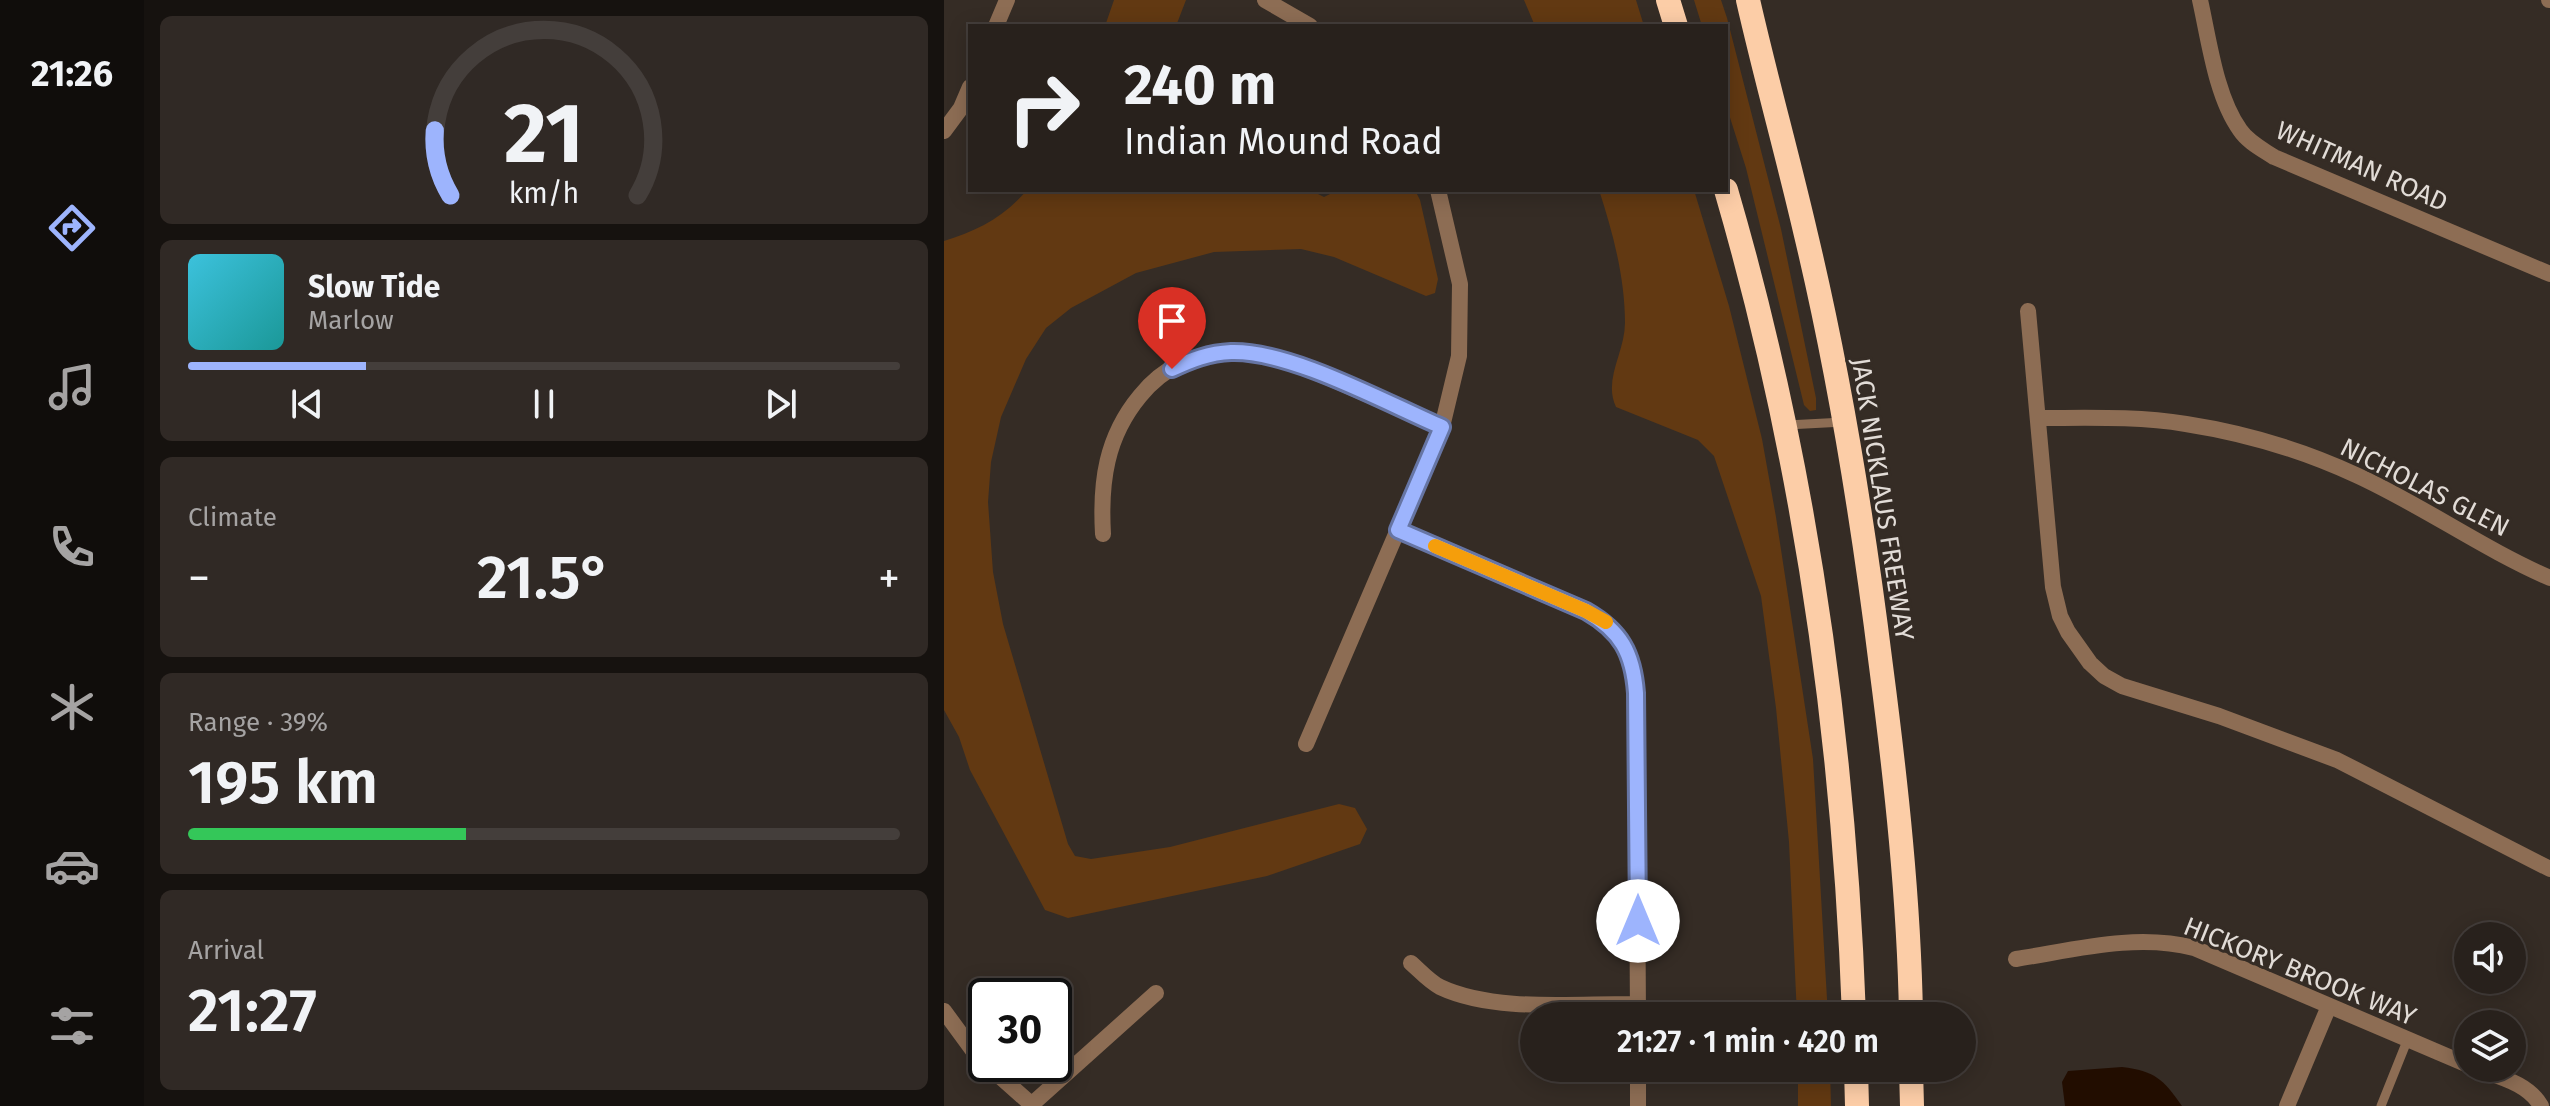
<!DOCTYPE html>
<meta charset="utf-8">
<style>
:root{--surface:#28211c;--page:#302925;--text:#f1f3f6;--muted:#a5a3a3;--line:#443e3b;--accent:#9db4fd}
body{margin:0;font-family:"Fira Sans",sans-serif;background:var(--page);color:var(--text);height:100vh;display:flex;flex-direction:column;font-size:30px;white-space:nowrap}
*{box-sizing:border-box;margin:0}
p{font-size:26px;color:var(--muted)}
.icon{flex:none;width:44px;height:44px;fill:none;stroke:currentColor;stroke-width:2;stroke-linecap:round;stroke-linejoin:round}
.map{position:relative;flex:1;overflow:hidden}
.panel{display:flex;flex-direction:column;gap:16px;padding:16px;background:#16120f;width:800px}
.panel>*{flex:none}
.top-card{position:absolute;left:24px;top:24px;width:760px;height:168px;border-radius:0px;box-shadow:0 4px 20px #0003,0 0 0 2px var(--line);background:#28211c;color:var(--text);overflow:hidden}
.fabs{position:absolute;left:1510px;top:922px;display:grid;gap:16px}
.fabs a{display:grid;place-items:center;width:72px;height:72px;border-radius:50%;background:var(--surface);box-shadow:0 4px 20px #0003,0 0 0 2px var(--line);font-size:40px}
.speed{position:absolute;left:24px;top:978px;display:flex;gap:16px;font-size:40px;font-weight:700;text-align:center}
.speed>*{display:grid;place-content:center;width:104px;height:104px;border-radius:50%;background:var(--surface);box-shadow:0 4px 20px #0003,0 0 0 2px var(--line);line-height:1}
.speed .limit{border:4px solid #111;border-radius:12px;background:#fff;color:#111}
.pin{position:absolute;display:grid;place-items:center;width:68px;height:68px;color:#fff;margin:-82px -34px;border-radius:50% 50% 50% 0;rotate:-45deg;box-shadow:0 0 8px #0007}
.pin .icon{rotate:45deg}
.me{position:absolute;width:88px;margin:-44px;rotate:0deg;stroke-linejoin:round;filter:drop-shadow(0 0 6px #0008)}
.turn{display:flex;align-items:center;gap:28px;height:168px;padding:0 24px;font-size:36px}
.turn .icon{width:104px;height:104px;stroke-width:2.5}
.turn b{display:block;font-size:56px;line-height:68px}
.big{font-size:60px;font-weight:600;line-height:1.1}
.panel .card{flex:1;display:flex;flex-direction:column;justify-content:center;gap:12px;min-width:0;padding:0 28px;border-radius:12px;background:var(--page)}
.panel .dial{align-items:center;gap:0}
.dial svg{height:208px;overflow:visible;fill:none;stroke:var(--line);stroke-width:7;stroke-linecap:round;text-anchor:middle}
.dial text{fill:var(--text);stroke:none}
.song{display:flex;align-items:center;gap:24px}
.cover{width:96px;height:96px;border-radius:12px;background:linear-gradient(135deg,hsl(190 70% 55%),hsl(180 70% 35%))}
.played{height:8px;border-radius:4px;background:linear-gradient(90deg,var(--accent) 25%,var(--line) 25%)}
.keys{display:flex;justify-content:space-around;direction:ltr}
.heat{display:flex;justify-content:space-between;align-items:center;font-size:44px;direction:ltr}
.charge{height:12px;border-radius:6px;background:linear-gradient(90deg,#34c759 39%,var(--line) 0)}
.trip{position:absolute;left:576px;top:1002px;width:456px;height:80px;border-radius:40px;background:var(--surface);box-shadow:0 4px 20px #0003,0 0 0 2px var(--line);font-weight:600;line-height:80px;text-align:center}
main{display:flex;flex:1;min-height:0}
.tabs{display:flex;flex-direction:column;width:144px;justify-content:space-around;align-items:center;background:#100d0b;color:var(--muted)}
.tabs .icon{width:56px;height:56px}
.tabs .current{color:var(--accent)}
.tabs b{font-size:36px;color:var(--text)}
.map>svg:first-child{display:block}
.green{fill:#623912}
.water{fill:#220d00}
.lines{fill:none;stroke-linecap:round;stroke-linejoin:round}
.lane{stroke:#8d6d54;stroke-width:9}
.street{stroke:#8d6d54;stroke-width:16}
.highway{stroke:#fccda7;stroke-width:24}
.route-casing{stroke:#6675a4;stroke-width:20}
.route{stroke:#9db4fd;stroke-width:14}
.slow{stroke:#f59e0b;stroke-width:14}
.labels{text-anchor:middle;stroke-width:6;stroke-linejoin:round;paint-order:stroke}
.street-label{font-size:26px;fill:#e2dcd7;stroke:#352c25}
</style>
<main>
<nav class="tabs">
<b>21:26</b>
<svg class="icon current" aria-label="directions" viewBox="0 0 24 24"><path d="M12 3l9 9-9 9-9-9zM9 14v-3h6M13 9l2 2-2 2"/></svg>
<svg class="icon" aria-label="music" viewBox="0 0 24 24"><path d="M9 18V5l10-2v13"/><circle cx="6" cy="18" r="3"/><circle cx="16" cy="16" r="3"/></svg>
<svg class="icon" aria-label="phone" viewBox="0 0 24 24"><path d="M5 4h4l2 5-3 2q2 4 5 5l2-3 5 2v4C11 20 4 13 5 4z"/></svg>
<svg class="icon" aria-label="climate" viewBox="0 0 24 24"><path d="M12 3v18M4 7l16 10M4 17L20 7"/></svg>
<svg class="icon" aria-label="car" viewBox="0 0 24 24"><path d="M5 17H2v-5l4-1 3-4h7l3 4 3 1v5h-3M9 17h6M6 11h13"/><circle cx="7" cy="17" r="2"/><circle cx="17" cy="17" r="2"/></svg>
<svg class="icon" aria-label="filters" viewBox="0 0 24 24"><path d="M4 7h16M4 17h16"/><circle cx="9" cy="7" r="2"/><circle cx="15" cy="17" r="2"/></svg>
</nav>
<section class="panel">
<div class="card dial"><svg viewBox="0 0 100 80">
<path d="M14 69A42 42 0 1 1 86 69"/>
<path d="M14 69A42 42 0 0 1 8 44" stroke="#9db4fd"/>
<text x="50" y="56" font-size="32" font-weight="700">21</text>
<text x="50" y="72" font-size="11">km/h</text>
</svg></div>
<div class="card">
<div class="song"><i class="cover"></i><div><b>Slow Tide</b><p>Marlow</p></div></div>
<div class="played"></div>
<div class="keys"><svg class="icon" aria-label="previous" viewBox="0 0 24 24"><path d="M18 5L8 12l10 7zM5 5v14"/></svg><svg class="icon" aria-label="pause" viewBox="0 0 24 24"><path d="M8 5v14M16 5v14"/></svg><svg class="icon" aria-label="next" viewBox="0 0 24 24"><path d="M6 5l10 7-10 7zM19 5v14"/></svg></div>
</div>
<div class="card"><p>Climate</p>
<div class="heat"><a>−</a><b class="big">21.5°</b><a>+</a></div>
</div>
<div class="card"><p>Range · 39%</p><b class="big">195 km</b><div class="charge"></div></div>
<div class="card"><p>Arrival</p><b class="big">21:27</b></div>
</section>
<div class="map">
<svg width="1606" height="1106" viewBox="0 0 1606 1106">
<rect width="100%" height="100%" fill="#352c25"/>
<path class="green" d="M 170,0 L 242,0 L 232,26 L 161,26 Z
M 580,0 L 692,0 L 700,26 L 591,26 Z
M 750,0 L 777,0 L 783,18 L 837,229 L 872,398 L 872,410 L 866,411 L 860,405 L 802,168 L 782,105 L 782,26 L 758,26 Z
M 83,190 L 366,190 L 380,197 L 394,190 L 471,190 L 476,200 L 494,279 L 491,293 L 482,296 L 390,257 L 357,249 L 270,252 L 192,273 L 127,308 L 102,328 L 82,359 L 57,417 L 47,462 L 44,502 L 49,572 L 59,624 L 124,844 L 131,856 L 147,859 L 226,847 L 395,804 L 411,808 L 423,829 L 416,844 L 323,876 L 124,918 L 101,910 L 26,770 L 15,737 L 0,710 L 0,241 C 33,231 60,217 83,190 Z
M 655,190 L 750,190 L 785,306 L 818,439 L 832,517 L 869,759 L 884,1016 L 853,1016 L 845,842 L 832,708 L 817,596 L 770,456 L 754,440 L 672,407 C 659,380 681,352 681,323 C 681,278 669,233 655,190 Z
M 854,1068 L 886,1068 L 887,1106 L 854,1106 Z"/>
<path class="water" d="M 1178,1067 C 1211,1071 1219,1079 1238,1106 L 1121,1106 L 1118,1082 L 1124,1071 Z"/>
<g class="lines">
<path class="lane" d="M 843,425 L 900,422
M 1437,1106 L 1463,1041"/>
<path class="street" d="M 321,0 L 366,26
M 1256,0 C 1265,40 1272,97 1296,130 C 1304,142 1318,149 1330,157 L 1606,274
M 1605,0 L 1606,0
M 52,26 L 63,0
M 0,131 L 17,108 L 26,87
M 1084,311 L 1109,587 L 1116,616 L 1124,632 L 1146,663 L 1160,676 L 1178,686 L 1275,716 L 1393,760 L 1606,869
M 1095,418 C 1144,418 1193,416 1242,424 C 1300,433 1358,450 1412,475 C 1478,505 1539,549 1606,578
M 454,530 L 642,611 C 677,631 690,653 692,693 L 694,1016
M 159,534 C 156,482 162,437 196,396 C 255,324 338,357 408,388 C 438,401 468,414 498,427
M 362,744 L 498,427 L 515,356 L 516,284 L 494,190
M 1072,959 C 1130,950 1192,933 1250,948 L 1524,1065
M 467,963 C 476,971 486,982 496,987 C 551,1013 634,1003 694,1004
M 0,1011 L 33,1056 L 87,1104
M 694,1068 L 694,1106
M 1531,1068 C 1555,1077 1584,1083 1597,1106
M 86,1106 L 212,993
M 1343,1106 L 1385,1006"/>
<path class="highway" d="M 724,0 L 732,26
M 804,0 C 822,79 844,157 862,235 C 896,377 919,521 937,666 C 952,781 965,899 967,1016
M 782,190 C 860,457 900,738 910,1016
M 912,1068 L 913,1106
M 967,1068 L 968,1106"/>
</g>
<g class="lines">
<defs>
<path id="route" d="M 228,369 C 247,360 265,353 287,352 C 346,350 442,403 498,427 L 454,530 L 642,611 C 677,631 689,653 692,693 L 694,921"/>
</defs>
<use href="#route" class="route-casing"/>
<use href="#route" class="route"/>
<path class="slow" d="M 491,546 L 642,611 L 662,622"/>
</g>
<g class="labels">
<g class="street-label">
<text transform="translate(1418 166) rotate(24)" y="9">WHITMAN ROAD</text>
<text transform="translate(1481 487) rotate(27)" y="9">NICHOLAS GLEN</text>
<text transform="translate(939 499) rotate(81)" y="9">JACK NICKLAUS FREEWAY</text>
<text transform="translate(1356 971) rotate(22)" y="9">HICKORY BROOK WAY</text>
</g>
</g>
</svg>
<div class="fabs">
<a><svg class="icon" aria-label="sound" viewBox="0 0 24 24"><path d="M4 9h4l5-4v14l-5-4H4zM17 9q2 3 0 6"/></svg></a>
<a><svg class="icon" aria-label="layers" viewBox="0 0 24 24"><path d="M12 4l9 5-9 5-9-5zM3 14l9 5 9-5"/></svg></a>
</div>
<div class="speed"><div class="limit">30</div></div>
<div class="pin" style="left:228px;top:369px;background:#d93025"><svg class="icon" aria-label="arrive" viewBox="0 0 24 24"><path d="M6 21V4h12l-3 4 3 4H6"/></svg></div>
<svg class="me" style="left:694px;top:921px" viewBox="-20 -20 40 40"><circle r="19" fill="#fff"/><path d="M0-13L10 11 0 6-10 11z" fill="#9db4fd"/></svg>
<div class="trip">21:27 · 1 min · 420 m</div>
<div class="top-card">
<div class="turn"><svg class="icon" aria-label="right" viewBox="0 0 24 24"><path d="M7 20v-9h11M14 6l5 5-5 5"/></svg><div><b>240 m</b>Indian Mound Road</div></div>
</div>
</div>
</main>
